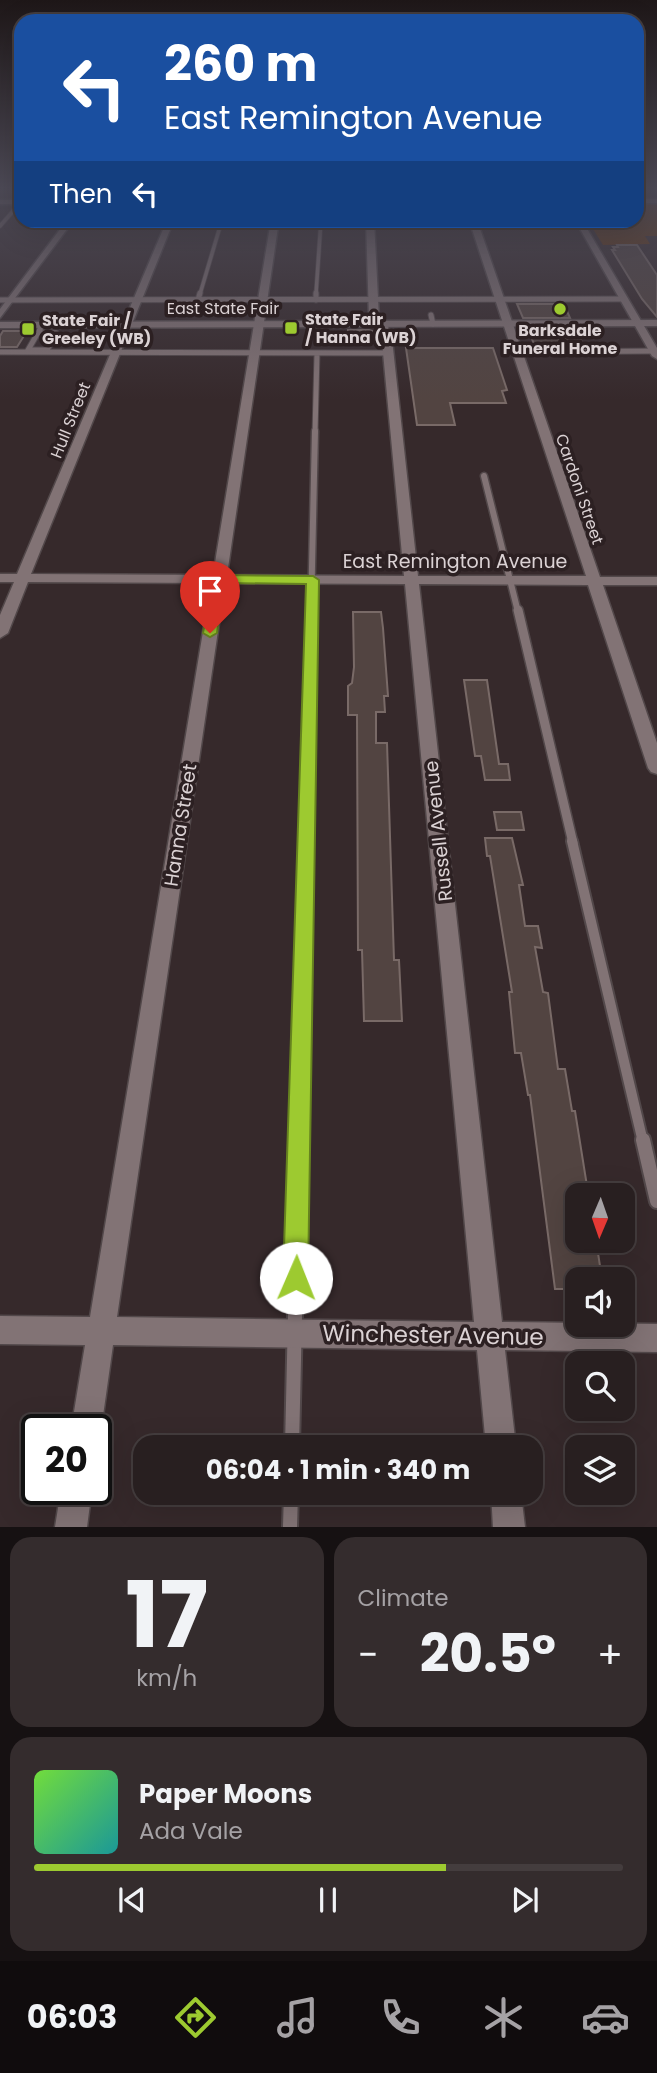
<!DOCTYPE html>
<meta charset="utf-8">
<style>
:root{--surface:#281f20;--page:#342c2d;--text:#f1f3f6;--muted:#a5a2a5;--line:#443d3e;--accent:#9dca30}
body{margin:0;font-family:Poppins,sans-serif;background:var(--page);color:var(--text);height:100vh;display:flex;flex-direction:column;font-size:26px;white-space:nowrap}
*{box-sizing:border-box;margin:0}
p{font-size:23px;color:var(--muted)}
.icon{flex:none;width:38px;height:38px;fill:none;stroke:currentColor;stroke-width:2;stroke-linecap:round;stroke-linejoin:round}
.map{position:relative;height:1527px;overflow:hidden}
.sheet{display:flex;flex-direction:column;gap:10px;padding:10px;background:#161112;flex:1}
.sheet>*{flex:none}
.top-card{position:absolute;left:14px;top:14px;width:630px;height:214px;border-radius:21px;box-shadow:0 7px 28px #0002,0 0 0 2px var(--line);background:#1a4fa0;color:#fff;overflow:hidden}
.needle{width:46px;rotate:182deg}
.tools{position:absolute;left:565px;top:1183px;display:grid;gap:14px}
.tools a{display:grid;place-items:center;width:70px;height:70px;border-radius:14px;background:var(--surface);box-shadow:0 7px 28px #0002,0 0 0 2px var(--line);font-size:35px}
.speed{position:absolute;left:21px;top:1414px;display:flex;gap:14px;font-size:35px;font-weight:700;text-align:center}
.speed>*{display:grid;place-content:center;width:91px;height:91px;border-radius:50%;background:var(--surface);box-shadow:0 7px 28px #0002,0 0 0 2px var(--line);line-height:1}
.speed .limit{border:4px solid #111;border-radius:10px;background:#fff;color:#111}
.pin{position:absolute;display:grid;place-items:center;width:60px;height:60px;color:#fff;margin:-72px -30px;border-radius:50% 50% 50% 0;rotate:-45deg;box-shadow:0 0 7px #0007}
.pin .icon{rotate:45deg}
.me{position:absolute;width:77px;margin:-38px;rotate:1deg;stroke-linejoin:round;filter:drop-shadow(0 0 5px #0008)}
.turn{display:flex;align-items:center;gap:24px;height:147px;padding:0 35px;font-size:32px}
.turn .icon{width:91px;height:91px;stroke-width:2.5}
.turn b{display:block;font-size:49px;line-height:60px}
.then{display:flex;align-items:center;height:66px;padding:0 35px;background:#0003;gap:14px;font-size:26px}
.big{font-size:52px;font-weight:700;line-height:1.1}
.sheet .card{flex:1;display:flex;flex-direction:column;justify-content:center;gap:10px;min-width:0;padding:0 24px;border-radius:21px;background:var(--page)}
.sheet .dial{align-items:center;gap:0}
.dial b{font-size:91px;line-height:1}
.song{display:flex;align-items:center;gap:21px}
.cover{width:84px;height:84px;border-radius:10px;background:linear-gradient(135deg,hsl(100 70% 55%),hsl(180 70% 35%))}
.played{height:7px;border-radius:4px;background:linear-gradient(90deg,var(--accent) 70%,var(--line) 70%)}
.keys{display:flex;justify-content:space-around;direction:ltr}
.heat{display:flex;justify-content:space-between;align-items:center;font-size:38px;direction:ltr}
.sheet .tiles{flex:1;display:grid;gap:10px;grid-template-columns:1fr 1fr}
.card:last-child{grid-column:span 2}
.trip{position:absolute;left:133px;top:1435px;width:410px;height:70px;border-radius:21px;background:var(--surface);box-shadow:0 7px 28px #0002,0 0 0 2px var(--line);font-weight:700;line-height:70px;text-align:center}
.tabs{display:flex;height:112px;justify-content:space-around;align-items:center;background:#100c0d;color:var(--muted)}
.tabs .icon{width:49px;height:49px}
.tabs .active{color:var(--accent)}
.tabs b{font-size:32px;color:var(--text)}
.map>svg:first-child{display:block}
.green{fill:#6a3403}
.building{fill:#524441;stroke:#796a67;stroke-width:2}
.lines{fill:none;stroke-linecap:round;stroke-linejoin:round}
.service-far5-casing{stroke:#52484a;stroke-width:5}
.service-far4-casing{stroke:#52484a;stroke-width:7}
.service-far3-casing{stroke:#52484a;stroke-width:9}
.service-far2-casing{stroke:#52484a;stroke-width:12}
.service-far1-casing{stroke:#52484a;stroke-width:14}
.service-casing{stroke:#52484a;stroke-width:18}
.minor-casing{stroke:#52484a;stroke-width:3}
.tertiary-casing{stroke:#52484a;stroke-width:3}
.service-far5{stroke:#827375;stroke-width:3.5}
.service-far4{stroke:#827375;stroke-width:5}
.service-far3{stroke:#827375;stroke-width:6}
.service-far2{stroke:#827375;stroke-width:9}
.service-far1{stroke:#827375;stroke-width:10}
.service{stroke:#827375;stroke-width:14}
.minor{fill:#827375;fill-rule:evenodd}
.tertiary{fill:#827375;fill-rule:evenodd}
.route{fill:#9dca30;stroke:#66831f;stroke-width:2}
.poi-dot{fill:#9dca30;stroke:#2c2022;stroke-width:2.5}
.labels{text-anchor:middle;stroke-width:7;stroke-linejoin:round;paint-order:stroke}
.far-street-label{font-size:16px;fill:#dbd2d4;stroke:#2c2022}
.far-poi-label{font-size:16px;font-weight:bold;fill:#dbd2d4;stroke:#2c2022;text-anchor:start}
.street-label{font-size:19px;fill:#dbd2d4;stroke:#2c2022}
.near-street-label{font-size:23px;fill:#dbd2d4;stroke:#2c2022}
</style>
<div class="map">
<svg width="657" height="1527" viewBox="0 0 657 1527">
<rect width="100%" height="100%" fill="#36292b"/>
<path class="green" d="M 637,204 L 657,204 L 657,236 L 645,236 L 650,244 L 603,245 L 588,221 L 637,220 Z"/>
<path class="building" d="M 617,245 L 637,245 L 657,275 L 657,317 L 642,299 L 612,250 L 615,250 L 613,247 L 618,247 Z
M 517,304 L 564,304 L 570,318 L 523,318 Z
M 528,329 L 575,329 L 583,344 L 534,344 Z
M 348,330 L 369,330 L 379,333 L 379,342 L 348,342 Z
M 3,331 L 27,331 L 17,347 L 0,347 L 0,336 Z
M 406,348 L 493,348 L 507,390 L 502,391 L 506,403 L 450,403 L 455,425 L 417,425 Z
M 353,612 L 381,612 L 383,628 L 388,696 L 384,696 L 385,712 L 376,712 L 376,743 L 387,743 L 394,960 L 399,960 L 402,1021 L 364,1021 L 362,950 L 358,950 L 357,715 L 348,715 L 348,686 L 352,683 L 354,667 Z
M 464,680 L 487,680 L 499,764 L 508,764 L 510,780 L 485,780 L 481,756 L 475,756 Z
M 494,812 L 521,812 L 524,830 L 497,830 Z
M 485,838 L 512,838 L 523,885 L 519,885 L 525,926 L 538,926 L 542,948 L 535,947 L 543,992 L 548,993 L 558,1069 L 565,1069 L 572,1111 L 575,1111 L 587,1186 L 578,1186 L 578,1253 L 598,1253 L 602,1279 L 578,1279 L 578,1289 L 555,1289 L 530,1095 L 528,1095 L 521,1053 L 515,1053 L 509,992 L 512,992 L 490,856 L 487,856 Z"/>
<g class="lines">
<defs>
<path id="service-far5" d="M 0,226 L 21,202
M 200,294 L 222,220
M 316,294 L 321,220"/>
<path id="service-far4" d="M 0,300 L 623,299
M 198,300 L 200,293
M 316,300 L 316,293
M 431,315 L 433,324
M 38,333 L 56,333 L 47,350 L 28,350 L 43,324
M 0,352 L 389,353
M 516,352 L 657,351
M 315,433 L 317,353"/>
<path id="service-far3" d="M 484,476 L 518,612
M 311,612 L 315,431"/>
<path id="service-far2" d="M 518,610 L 573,843
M 306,843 L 311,610"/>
<path id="service-far1" d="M 572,841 L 643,1142
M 299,1142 L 306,841"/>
<path id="service" d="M 643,1140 L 657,1201
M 292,1447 L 299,1140
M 290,1527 L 291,1493"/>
<path id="minor" d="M 653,186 L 657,186 L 657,190 L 655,189 Z
M 637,199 L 657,199 L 657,203 L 637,203 Z
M 0,200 L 21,200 L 21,204 L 0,204 Z
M 67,220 L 74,220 L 0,318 L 0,309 Z
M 167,220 L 174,220 L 31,574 L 213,575 L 271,220 L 279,220 L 227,575 L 404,576 L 381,331 L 369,319 L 366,220 L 374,220 L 379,318 L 391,330 L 418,576 L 586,576 L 469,220 L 477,220 L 600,577 L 657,577 L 657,585 L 603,585 L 657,743 L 657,774 L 651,772 L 648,768 L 588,585 L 419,584 L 502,1322 L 657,1324 L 657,1352 L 505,1350 L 516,1447 L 486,1447 L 477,1350 L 113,1345 L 101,1430 L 96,1441 L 96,1430 L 71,1430 L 85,1345 L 0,1344 L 0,1316 L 90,1317 L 211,583 L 28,582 L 8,633 L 0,638 L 0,615 L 14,582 L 0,582 L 0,574 L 17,574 ZM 225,583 L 405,584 L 474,1322 L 117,1317 Z
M 575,220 L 582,220 L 657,348 L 657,359 L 652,356 Z
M 61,1489 L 92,1489 L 87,1527 L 55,1527 Z
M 491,1493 L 521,1493 L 525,1527 L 493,1527 Z"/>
<path id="tertiary" d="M 657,320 L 657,326 L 0,328 L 0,322 Z"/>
</defs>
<use href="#service-far5" class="service-far5-casing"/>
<use href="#service-far4" class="service-far4-casing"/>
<use href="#service-far3" class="service-far3-casing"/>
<use href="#service-far2" class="service-far2-casing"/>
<use href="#service-far1" class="service-far1-casing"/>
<use href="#service" class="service-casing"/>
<use href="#minor" class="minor-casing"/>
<use href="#tertiary" class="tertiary-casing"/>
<use href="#service-far5" class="service-far5"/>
<use href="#service-far4" class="service-far4"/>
<use href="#service-far3" class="service-far3"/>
<use href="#service-far2" class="service-far2"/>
<use href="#service-far1" class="service-far1"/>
<use href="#service" class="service"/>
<use href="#minor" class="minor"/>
<use href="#tertiary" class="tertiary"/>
</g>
<linearGradient id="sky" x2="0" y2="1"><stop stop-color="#1e1718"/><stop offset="0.47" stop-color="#4c4955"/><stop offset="1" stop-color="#4c4955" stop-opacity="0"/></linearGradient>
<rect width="657" height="400" fill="url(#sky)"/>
<path class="route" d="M 218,575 L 313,576 L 319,580 L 308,1278 L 304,1287 L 296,1290 L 287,1287 L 283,1278 L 306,584 L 224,583 L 217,633 L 210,637 L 203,633 L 212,579 Z"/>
<g class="poi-dot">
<circle cx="560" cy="309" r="7"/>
<rect x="284" y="321" width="14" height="14" rx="3.5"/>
<rect x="21" y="322" width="14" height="14" rx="3.5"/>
</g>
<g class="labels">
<g class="far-street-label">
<text x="223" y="314">East State Fair</text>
<text transform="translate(70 420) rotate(-68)" y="6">Hull Street</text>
<text transform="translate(580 489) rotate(71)" y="6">Cardoni Street</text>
</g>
<g class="far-poi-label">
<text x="305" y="325">State Fair<tspan x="305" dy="18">/ Hanna (WB)</tspan></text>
<text x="42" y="326">State Fair /<tspan x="42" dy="18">Greeley (WB)</tspan></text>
<text x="560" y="336" text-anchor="middle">Barksdale<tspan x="560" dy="18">Funeral Home</tspan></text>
</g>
<g class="street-label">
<text x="455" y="568">East Remington Avenue</text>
<text transform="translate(180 825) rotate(-81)" y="7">Hanna Street</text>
<text transform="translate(438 831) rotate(-96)" y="7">Russell Avenue</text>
</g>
<g class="near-street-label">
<text transform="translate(433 1335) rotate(1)" y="8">Winchester Avenue</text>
</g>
</g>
</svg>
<div class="tools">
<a><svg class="needle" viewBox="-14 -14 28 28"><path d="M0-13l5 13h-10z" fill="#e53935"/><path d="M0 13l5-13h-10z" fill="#a5a2a5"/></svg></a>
<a><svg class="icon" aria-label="sound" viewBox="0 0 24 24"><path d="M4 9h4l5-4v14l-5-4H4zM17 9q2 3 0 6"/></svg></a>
<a><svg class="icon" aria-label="search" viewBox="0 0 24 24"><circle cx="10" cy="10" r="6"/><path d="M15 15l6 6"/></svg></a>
<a><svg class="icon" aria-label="layers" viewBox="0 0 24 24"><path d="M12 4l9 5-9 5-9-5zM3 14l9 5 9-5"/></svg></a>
</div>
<div class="speed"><div class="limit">20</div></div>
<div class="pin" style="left:210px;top:633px;background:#d93025"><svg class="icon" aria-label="arrive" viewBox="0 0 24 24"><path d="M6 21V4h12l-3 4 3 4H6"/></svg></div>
<svg class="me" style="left:296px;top:1278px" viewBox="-20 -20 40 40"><circle r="19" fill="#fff"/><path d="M0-13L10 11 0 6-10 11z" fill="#9dca30"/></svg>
<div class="trip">06:04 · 1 min · 340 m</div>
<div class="top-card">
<div class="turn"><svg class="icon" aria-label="left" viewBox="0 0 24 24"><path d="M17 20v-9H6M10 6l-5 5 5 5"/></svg><div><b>260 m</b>East Remington Avenue</div></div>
<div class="then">Then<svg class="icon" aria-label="left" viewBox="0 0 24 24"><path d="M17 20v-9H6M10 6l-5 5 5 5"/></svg></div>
</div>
</div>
<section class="sheet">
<div class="tiles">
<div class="card dial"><b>17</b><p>km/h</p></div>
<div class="card"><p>Climate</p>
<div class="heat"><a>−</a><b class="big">20.5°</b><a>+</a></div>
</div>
<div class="card">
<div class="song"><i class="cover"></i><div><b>Paper Moons</b><p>Ada Vale</p></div></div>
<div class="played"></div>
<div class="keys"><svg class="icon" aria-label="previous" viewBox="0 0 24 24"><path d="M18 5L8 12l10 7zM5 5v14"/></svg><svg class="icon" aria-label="pause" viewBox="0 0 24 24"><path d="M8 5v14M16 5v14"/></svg><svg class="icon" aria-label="next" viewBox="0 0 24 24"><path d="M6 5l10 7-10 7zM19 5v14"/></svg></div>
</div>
</div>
</section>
<nav class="tabs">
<b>06:03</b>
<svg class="icon active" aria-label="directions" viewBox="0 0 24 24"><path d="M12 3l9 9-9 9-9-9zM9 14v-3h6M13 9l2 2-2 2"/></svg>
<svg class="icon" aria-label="music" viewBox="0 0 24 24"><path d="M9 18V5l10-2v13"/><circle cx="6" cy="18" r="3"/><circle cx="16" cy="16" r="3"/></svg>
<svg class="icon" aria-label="phone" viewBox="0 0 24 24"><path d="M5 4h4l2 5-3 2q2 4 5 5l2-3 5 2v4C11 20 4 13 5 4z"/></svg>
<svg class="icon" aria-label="climate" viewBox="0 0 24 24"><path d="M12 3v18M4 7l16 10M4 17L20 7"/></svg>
<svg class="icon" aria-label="car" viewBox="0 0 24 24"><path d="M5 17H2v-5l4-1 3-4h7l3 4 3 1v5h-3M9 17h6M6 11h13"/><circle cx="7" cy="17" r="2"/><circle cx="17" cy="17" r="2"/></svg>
</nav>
